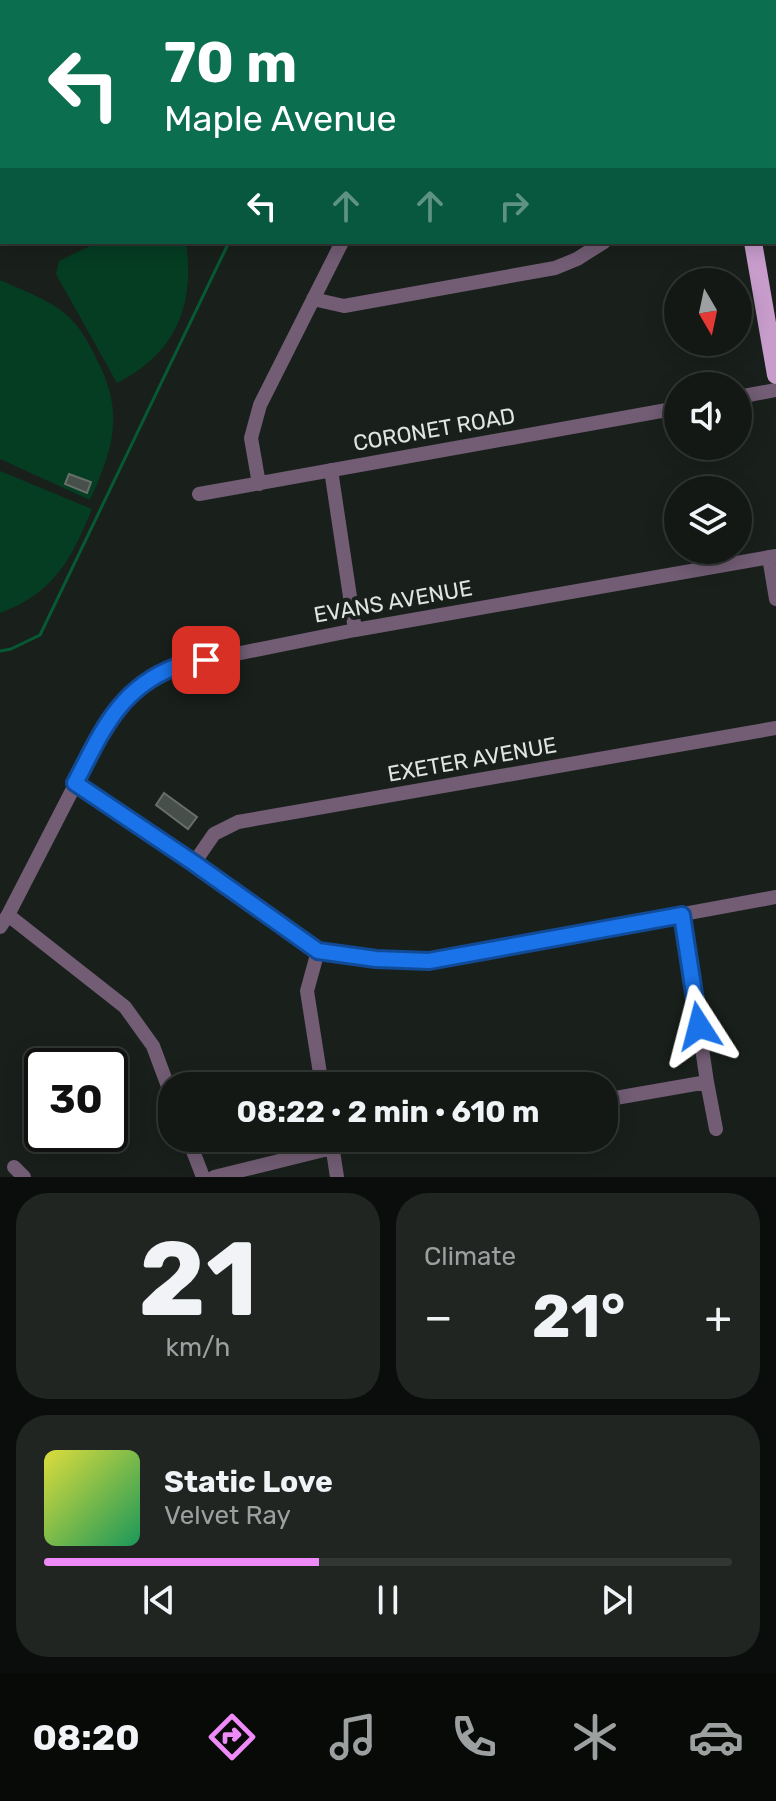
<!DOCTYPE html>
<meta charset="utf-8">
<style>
:root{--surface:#131814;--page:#202522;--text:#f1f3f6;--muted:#9da0a0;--line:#323734;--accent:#ee8bf8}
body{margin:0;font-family:Rubik,sans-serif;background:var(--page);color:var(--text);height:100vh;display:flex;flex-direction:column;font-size:30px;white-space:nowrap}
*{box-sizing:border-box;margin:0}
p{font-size:26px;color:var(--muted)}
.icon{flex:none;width:44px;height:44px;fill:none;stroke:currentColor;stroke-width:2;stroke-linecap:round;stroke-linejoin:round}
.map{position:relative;height:1177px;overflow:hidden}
.drawer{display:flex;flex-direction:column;gap:16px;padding:16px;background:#0a0d0b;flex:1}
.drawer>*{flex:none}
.banner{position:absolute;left:0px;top:0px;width:776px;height:244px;box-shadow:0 4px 20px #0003,0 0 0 2px var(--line);background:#0b6e4f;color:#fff;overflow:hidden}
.needle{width:52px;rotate:171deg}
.controls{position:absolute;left:664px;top:268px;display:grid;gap:16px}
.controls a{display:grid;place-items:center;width:88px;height:88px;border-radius:50%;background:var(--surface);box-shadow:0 4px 20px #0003,0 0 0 2px var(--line);font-size:40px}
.speed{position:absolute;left:24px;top:1048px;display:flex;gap:16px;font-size:40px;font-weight:700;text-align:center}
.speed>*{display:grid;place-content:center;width:104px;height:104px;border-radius:50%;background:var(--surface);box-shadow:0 4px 20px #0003,0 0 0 2px var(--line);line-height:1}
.speed .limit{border:4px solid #111;border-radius:12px;background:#fff;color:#111}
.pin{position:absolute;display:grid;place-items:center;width:68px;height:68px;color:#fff;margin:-34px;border-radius:16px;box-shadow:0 4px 12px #0006}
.me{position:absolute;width:88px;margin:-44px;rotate:351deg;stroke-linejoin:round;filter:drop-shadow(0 0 6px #0008)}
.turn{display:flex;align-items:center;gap:28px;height:168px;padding:0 32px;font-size:36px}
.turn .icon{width:104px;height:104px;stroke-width:2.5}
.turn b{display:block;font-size:56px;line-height:68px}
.lanes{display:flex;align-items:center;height:76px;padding:0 32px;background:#0003;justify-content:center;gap:40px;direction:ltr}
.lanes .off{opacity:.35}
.big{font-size:60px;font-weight:700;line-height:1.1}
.drawer .widget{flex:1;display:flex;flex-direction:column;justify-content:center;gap:12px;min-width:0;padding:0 28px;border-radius:32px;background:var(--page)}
.drawer .dial{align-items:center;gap:0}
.dial b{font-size:104px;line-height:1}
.song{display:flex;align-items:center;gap:24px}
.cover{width:96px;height:96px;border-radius:12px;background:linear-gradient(135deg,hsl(60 70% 55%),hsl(150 70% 35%))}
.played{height:8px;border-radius:4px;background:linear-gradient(90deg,var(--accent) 40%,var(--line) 40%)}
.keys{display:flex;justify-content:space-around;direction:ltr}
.heat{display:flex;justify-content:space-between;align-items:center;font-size:44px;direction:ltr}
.drawer .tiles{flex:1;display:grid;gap:16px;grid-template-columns:1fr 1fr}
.widget:last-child{grid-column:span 2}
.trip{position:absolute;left:158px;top:1072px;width:460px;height:80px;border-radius:32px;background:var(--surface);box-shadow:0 4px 20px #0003,0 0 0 2px var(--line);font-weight:700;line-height:80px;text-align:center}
.dock{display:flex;height:128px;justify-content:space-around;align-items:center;background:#080a08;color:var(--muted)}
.dock .icon{width:56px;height:56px}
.dock .selected{color:var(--accent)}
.dock b{font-size:36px;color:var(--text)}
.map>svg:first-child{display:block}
.green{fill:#043d22}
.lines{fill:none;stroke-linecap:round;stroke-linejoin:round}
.stream{stroke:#065933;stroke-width:3}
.building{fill:#474f4a;stroke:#666f69;stroke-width:2}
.minor{stroke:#725d74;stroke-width:14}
.major{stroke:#c89dcc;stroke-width:18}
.route-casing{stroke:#114b97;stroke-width:20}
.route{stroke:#1a73e8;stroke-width:14}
.labels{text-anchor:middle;stroke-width:8;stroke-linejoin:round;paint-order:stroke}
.street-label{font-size:22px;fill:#e0e5e1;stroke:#19201b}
</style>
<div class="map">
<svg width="776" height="1177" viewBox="0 0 776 1177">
<rect width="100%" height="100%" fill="#19201b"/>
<path class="green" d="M 98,242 L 186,242 C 195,306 176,353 117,383 L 56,274 L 59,261 Z
M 0,280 C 22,290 53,301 70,318 C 82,330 90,345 97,360 C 125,414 113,448 90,500 L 0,459 Z
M 0,471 L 92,509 C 71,560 54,593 0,613 Z"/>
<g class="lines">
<path class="stream" d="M 386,2 L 387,0
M 0,651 L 11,649 L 40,635 L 229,242"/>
</g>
<path class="building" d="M 69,474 L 91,482 L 87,493 L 65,484 Z
M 164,793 L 197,817 L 188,829 L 156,805 Z"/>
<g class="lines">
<path class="minor" d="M 54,0 L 54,2
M 759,0 L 759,2
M 569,2 L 582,0
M 0,121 L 2,121
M 0,134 L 2,146
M 0,232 L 2,232
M 313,299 L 344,306 L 555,268 L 577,259 L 604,242
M 738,397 L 776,390
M 331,470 L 355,630
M 259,484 L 251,438 L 260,405 L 342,242
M 199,494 L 678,408
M 769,557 L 776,599
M 75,783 L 194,863 L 318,951 L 376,959 L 429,961 L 776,897
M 194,863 L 214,834 L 238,822 L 776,728
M 8,915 L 125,1007 L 153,1046 L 172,1097
M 682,915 L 707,1082 L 716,1129
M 0,927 L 8,915 L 111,715 L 138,686 L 176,666 L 355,630 L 776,556
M 318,951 L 307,991 L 322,1086
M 604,1100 L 707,1082
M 188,1138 L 203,1177
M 331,1138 L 337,1177
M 14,1167 L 24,1177
M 214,1177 L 332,1148 L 388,1138"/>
<path class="major" d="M 710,0 L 711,2
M 753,242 L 776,375"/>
</g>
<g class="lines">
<defs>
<path id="route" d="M 206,660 C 196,662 184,663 175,667 C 118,689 101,734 75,783 L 194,863 L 318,951 L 376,959 L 429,961 L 682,915 L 699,1026"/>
</defs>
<use href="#route" class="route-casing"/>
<use href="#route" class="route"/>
</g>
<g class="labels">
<g class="street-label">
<text transform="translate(434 429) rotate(-10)" y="8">CORONET ROAD</text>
<text transform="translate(393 601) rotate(-10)" y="8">EVANS AVENUE</text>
<text transform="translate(472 759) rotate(-10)" y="8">EXETER AVENUE</text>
</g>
</g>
</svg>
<div class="controls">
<a><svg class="needle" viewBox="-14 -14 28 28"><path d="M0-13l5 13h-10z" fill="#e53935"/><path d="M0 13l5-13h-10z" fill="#9da0a0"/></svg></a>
<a><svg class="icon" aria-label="sound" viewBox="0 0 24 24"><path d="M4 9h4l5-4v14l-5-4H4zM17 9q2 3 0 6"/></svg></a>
<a><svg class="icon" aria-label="layers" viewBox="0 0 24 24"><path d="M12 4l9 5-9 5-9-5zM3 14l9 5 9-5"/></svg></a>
</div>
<div class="speed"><div class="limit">30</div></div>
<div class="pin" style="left:206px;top:660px;background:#d93025"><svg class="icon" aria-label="arrive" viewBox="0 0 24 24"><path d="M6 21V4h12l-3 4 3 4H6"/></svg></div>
<svg class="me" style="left:699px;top:1026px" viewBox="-20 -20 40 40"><path d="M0-17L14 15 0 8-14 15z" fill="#1a73e8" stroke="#fff" stroke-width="4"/></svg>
<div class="trip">08:22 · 2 min · 610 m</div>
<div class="banner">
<div class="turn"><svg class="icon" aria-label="left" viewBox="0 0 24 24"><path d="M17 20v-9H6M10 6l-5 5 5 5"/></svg><div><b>70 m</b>Maple Avenue</div></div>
<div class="lanes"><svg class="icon" aria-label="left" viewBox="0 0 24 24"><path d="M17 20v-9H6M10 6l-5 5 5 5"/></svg><svg class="icon off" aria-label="ahead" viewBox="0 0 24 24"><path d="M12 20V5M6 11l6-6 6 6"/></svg><svg class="icon off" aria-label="ahead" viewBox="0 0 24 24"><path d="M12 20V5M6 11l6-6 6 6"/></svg><svg class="icon off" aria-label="right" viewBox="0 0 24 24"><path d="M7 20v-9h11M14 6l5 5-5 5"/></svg></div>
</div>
</div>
<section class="drawer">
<div class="tiles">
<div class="widget dial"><b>21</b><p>km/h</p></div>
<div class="widget"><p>Climate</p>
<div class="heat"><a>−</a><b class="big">21°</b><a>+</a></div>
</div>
<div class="widget">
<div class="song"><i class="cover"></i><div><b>Static Love</b><p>Velvet Ray</p></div></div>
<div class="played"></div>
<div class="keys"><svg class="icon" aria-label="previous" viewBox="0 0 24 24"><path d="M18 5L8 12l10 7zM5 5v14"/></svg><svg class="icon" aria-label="pause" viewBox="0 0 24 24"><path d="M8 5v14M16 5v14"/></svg><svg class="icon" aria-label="next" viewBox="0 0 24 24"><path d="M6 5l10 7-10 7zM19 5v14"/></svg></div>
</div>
</div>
</section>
<nav class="dock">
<b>08:20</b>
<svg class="icon selected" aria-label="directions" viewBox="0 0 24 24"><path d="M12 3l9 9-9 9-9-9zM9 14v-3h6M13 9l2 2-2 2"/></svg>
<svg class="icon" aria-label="music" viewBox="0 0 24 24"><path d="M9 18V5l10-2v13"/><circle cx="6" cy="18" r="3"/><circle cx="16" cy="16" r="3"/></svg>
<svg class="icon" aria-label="phone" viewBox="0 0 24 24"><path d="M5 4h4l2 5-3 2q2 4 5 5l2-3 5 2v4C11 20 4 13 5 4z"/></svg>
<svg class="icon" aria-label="climate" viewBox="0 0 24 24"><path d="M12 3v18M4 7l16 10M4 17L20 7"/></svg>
<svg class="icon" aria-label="car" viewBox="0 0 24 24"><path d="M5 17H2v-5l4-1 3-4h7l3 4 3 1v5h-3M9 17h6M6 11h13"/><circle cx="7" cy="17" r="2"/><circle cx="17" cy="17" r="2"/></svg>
</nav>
